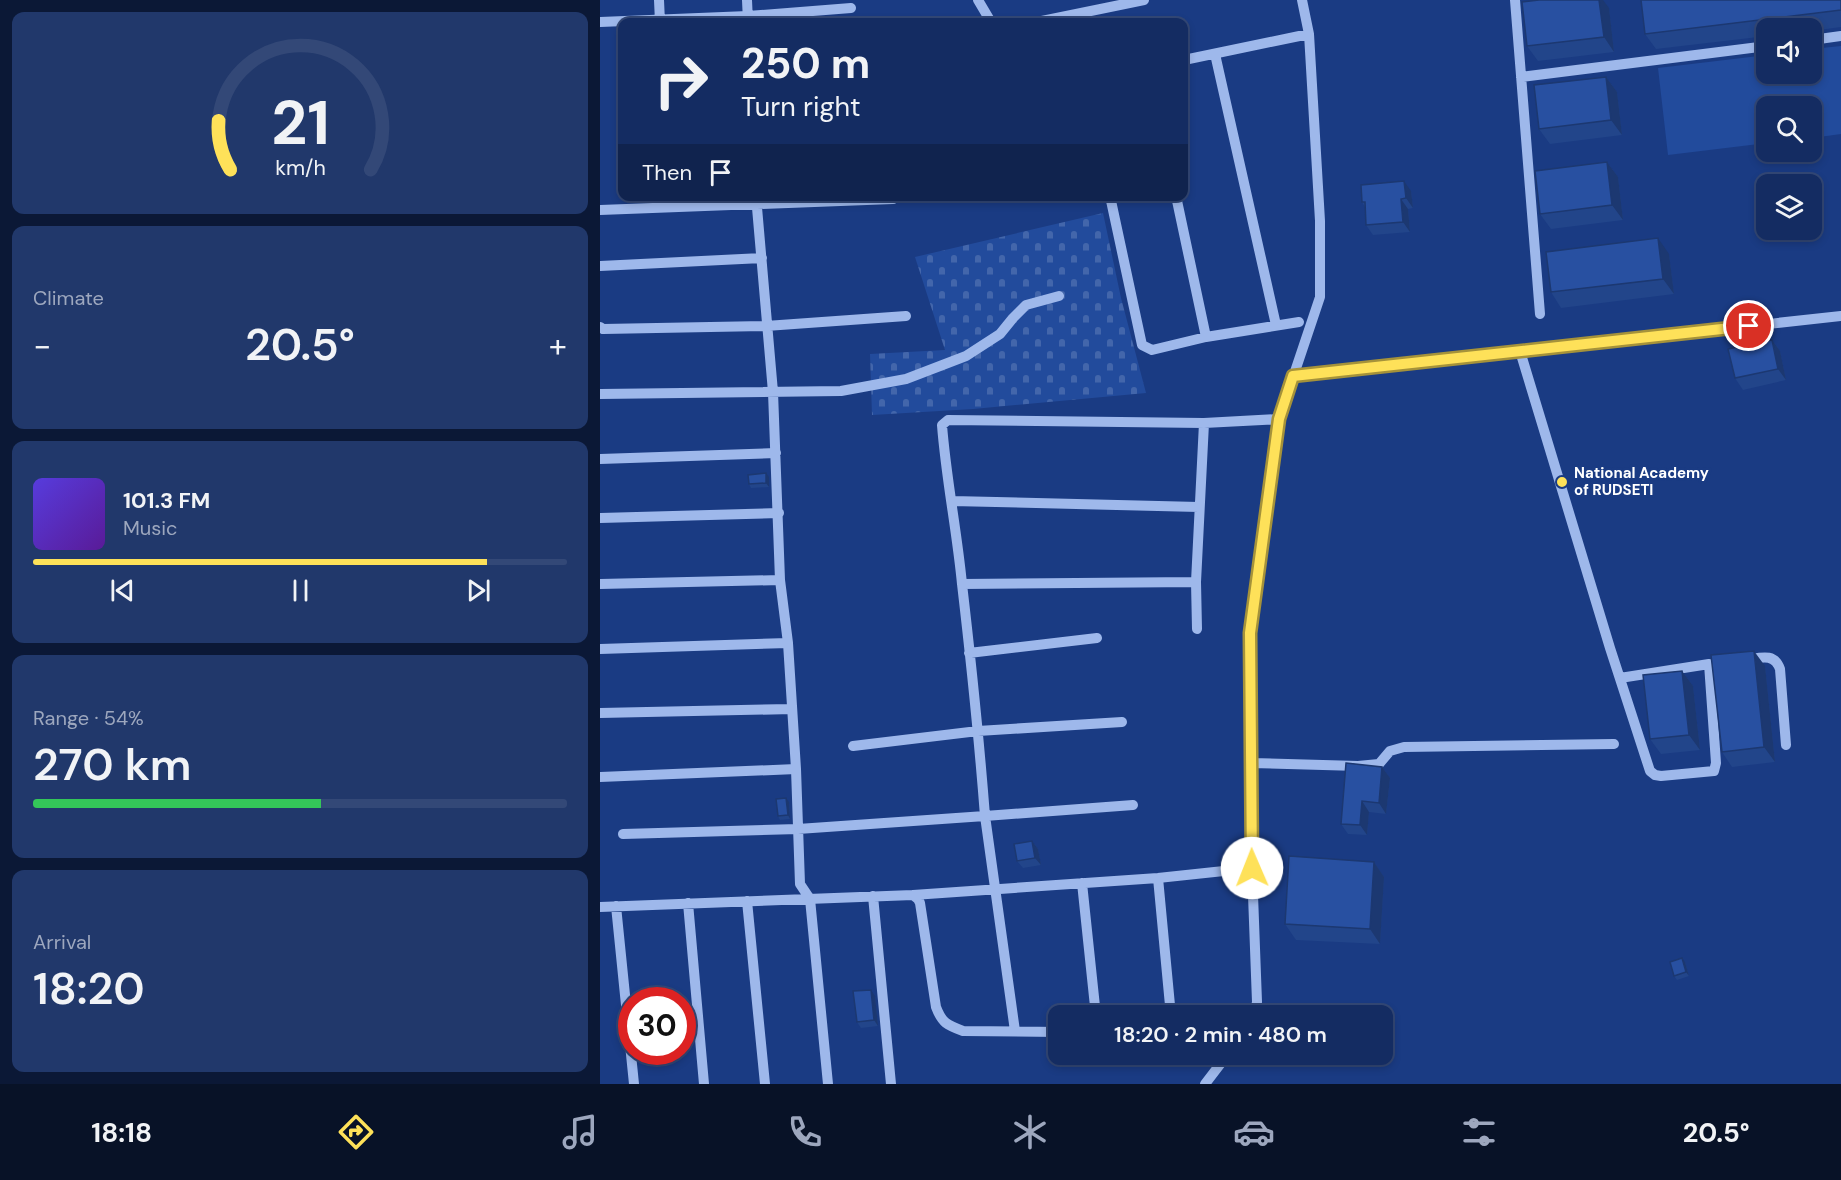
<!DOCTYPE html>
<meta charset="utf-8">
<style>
:root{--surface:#142c62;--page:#21386b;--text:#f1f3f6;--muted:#9da7be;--line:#334877;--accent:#fee159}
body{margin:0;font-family:"DM Sans",sans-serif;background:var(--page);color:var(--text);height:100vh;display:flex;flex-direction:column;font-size:22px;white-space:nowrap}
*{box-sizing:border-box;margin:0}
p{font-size:20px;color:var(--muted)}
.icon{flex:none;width:33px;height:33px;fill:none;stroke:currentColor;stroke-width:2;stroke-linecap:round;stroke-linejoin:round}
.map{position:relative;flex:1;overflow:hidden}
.side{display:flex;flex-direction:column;gap:12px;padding:12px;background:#0b1836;width:600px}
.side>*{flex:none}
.guide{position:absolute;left:18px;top:18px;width:570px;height:183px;border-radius:12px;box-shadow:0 3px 9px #0003,0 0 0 2px var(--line);background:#142c62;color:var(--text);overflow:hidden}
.buttons{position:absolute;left:1156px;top:18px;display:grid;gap:12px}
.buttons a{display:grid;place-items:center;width:66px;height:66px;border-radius:12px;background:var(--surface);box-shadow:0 3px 9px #0003,0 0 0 2px var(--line);font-size:30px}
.speed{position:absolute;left:18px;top:987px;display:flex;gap:12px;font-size:30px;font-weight:700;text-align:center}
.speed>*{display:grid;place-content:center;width:78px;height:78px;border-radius:50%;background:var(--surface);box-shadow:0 3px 9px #0003,0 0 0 2px var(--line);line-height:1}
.speed .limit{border:9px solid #d22;background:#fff;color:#111}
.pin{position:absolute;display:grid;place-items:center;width:51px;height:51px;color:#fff;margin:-26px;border:3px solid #fff;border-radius:50%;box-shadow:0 2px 6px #0007}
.me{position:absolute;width:66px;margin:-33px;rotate:359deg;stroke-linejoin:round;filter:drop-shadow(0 0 4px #0008)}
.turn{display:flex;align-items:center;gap:21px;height:126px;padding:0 24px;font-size:27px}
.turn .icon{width:78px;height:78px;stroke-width:2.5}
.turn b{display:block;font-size:42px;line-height:51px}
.then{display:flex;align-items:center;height:57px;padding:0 24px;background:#0003;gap:12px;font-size:22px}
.big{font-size:45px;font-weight:600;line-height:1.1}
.side .tile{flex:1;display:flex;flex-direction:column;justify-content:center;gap:9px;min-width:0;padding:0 21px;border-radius:12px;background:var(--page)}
.side .dial{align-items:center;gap:0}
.dial svg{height:156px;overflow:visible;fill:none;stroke:var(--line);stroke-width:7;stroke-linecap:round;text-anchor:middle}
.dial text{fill:var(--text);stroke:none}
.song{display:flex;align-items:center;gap:18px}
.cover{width:72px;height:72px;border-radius:9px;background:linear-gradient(135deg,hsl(250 70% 55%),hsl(270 70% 35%))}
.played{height:6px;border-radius:3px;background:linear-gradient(90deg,var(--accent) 85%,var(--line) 85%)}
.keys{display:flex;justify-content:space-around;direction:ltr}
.heat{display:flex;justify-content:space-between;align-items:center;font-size:33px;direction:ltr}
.charge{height:9px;border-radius:4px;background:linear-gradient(90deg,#34c759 54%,var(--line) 0)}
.trip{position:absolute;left:448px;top:1005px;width:345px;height:60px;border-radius:12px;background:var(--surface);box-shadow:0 3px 9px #0003,0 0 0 2px var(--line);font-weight:600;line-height:60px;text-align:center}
.dock{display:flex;height:96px;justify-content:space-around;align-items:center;background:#081227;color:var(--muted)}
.dock .icon{width:42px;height:42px}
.dock .active{color:var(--accent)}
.dock b{font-size:27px;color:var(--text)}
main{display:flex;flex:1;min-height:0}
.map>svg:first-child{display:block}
.green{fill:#224b9c}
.cemetery{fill:url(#cemetery-stones)}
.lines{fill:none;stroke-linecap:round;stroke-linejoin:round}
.minor{stroke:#9eb8eb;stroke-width:10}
.wall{fill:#22458a}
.shaded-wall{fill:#1c3871}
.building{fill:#2850a1;stroke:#1c3871;stroke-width:1.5}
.route-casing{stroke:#a5923a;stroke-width:15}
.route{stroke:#fee159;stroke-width:10}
.poi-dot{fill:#fee159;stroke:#1a3b83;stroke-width:2}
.labels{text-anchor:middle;stroke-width:6;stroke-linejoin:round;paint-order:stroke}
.poi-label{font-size:15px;font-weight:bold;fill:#fff;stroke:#1a3b83;text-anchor:start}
</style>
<main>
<section class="side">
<div class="tile dial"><svg viewBox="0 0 100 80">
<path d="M14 69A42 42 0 1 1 86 69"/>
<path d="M14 69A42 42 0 0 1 8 44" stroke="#fee159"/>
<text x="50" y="56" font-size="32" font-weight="700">21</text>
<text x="50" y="72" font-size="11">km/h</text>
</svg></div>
<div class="tile"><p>Climate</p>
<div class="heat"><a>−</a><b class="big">20.5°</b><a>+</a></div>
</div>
<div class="tile">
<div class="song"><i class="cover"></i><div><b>101.3 FM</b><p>Music</p></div></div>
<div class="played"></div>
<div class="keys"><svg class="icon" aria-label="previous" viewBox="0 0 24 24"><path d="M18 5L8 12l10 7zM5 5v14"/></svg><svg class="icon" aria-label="pause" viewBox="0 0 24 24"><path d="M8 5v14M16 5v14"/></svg><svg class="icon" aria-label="next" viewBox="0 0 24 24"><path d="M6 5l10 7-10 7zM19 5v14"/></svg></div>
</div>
<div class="tile"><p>Range · 54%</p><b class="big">270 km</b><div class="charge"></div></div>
<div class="tile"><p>Arrival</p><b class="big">18:20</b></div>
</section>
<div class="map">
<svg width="1241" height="1084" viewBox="0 0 1241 1084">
<defs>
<pattern id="cemetery-stones" width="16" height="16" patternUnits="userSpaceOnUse" patternTransform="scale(1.5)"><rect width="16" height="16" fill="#224b9c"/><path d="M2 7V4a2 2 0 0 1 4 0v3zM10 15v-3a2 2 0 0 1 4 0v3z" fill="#4366ab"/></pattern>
</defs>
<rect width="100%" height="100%" fill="#1a3b83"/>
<path class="green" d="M 1241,46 L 1241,134 L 1212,138 L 1212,106 L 1167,106 L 1167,143 L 1068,155 L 1058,68 L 1167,55 L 1167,74 L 1212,74 L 1212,49 Z"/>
<path class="cemetery" d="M 503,213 L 521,298 L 546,393 L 373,409 L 272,415 L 270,354 L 345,350 L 315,257 Z"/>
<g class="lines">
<path class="minor" d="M 59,0 L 60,22
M 147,0 L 148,22
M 378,0 L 391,22
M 915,0 L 940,314
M 0,22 L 148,16 L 251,8
M 437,22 L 544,0
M 1212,40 L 1241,36
M 615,54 L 676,325
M 584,60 L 709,34
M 921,77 L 1167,46
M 156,196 L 173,392 L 180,580 L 188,643 L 196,769 L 200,884 L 210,899 L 228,1084
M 510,196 L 542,345 L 552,350 L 606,337 L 699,322
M 576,196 L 606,337
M 0,210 L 293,199
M 0,266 L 162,258
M 0,327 L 3,329 L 166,326 L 306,316
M 920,351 L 1010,648 L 1050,771 L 1055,775 L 1061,776 L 1114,771 L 1116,763 L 1109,664 L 1020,678
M 693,376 L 1241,316
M 0,394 L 241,391 L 306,379 L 366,356 L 400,334 L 413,318 L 426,305 L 459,296
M 0,459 L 176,453
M 352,501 L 599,507
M 0,518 L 179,513
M 0,584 L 180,580
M 362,584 L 596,582
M 597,629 L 596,582 L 604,423
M 0,649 L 188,643
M 369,653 L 497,638
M 1145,660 C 1160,658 1174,652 1180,669 L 1186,745
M 0,713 L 192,709
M 253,746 L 378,731 L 522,722
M 651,763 L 758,766 L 779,764 L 790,751 L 804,747 L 1014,744
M 0,777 L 196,769
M 533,805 L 385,816 C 379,738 371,661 362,584 C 357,531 346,478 342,425 L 348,420 L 604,423 L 679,419
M 23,834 L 198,829 L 385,816 L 415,1031
M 558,878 L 571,1016
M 482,883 L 496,1016
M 313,895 L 318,899 L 320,903 L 336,1007 C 342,1023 347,1025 363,1031 L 459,1032
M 273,896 L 291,1084
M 147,901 L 165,1084
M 88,903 L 104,1084
M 16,906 L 34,1084
M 0,907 L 313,895 L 558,878 L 652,868
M 654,1016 L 657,1002 L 652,868 L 650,633 L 679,419 L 720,297 L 720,221 L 709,34 L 702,0
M 605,1084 L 628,1054"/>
</g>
<path class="wall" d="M 1241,0 L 1241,27 L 1212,31 L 1212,28 L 1167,28 L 1167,36 L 1056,49 L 1045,34 Z
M 1009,8 L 1014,52 L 938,61 L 927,46 Z
M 1006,77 L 1017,92 L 1022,135 L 950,144 L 939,129 Z
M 1007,162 L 1018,177 L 1023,220 L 951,229 L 940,214 Z
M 811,191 L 813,208 L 808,209 L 810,232 L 773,235 L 766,225 L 765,207 L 762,202 Z
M 1069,254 L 1074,294 L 961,308 L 951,292 Z
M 1172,340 L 1180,351 L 1186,380 L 1143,390 L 1135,378 Z
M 169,477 L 169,487 L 151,488 L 149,484 Z
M 1165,666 L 1175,762 L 1132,767 L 1122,752 Z
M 1082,671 L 1093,686 L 1100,750 L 1061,754 L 1050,739 Z
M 782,767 L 790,778 L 786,814 L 769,812 L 767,835 L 748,834 L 741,824 Z
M 189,802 L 190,819 L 180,820 L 178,816 Z
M 432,841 L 438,849 L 441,865 L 423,868 L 417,861 Z
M 774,862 L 784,877 L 780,944 L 696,940 L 685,924 Z
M 1085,962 L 1089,976 L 1077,980 L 1074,976 Z
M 275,996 L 278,1026 L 261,1028 L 257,1022 Z"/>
<path class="shaded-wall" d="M 999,0 L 1003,0 L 1009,8 L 1014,52 L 1004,37 Z
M 1006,77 L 1017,92 L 1022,135 L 1011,120 Z
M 1007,162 L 1018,177 L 1023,220 L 1012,205 Z
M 804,181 L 811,191 L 813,208 L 806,198 Z
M 801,199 L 808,209 L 810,232 L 803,222 Z
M 1058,238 L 1069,254 L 1074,294 L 1063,279 Z
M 1172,340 L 1180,351 L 1186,380 L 1178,369 Z
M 166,473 L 169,477 L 169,487 L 166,483 Z
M 1154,651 L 1165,666 L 1175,762 L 1164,747 Z
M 1082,671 L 1093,686 L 1100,750 L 1089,735 Z
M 782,767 L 790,778 L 786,814 L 779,803 Z
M 186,798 L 189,802 L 190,819 L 188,815 Z
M 762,801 L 769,812 L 767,835 L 760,825 Z
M 432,841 L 438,849 L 441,865 L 435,858 Z
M 774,862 L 784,877 L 780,944 L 770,929 Z
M 1082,958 L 1085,962 L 1089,976 L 1086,972 Z
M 271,990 L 275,996 L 278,1026 L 274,1020 Z"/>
<path class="building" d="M 939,0 L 999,0 L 1004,37 L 927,46 L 922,2 Z
M 1041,0 L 1241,0 L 1241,10 L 1045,34 Z
M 1006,77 L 1011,120 L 939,129 L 934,85 Z
M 1007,162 L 1012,205 L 940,214 L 935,171 Z
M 804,181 L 806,198 L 801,199 L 803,222 L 766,225 L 765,202 L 762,202 L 761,185 Z
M 1058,238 L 1063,279 L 951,292 L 946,252 Z
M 1172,340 L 1178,369 L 1135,378 L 1128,349 Z
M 166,473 L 166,483 L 149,484 L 148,475 Z
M 1154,651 L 1164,747 L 1122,752 L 1111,655 Z
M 1082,671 L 1089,735 L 1050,739 L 1043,675 Z
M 746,763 L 782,767 L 779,803 L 762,801 L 760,825 L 741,824 Z
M 186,798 L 188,815 L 178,816 L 176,799 Z
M 432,841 L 435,858 L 417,861 L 414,844 Z
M 689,856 L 774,862 L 770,929 L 685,924 Z
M 1082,958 L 1086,972 L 1074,976 L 1070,962 Z
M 271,990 L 274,1020 L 257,1022 L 253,991 Z"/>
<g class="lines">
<defs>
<path id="route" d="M 652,868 L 650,633 L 679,419 L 693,376 L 1149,326"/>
</defs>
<use href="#route" class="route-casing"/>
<use href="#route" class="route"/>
</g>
<circle class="poi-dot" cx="962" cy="482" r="6"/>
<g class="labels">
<g class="poi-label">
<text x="974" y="478">National Academy<tspan x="974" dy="17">of RUDSETI</tspan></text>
</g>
</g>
</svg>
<div class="buttons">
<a><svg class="icon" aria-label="sound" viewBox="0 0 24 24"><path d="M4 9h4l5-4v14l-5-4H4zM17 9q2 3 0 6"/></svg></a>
<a><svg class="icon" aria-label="search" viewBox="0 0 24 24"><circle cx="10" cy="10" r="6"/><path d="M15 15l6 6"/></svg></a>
<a><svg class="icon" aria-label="layers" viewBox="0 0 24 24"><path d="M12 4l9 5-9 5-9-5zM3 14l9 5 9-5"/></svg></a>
</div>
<div class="speed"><div class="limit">30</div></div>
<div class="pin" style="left:1149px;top:326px;background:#d93025"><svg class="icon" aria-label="arrive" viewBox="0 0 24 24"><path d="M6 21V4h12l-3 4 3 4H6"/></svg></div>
<svg class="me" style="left:652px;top:868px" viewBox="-20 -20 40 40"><circle r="19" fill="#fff"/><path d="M0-13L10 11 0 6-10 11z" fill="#fee159"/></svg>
<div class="trip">18:20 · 2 min · 480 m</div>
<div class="guide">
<div class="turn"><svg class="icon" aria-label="right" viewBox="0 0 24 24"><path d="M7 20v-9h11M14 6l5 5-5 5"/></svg><div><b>250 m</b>Turn right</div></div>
<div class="then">Then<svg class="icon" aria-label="arrive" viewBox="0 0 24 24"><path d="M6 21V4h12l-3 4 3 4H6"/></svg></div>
</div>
</div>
</main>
<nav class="dock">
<b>18:18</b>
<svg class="icon active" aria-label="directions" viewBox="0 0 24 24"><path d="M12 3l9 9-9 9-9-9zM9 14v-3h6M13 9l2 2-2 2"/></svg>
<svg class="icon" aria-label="music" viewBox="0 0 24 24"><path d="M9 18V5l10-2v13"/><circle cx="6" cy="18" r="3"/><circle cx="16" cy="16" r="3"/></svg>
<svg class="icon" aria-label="phone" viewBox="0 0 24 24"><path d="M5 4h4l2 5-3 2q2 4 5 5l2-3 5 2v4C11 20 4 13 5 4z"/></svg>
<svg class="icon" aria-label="climate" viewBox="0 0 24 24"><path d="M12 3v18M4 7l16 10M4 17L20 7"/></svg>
<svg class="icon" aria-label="car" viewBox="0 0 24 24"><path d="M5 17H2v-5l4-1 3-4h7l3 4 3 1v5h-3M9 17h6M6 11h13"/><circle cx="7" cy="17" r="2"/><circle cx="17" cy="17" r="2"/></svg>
<svg class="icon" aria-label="filters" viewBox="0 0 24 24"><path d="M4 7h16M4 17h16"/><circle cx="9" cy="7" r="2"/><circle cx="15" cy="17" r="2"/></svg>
<b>20.5°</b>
</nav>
